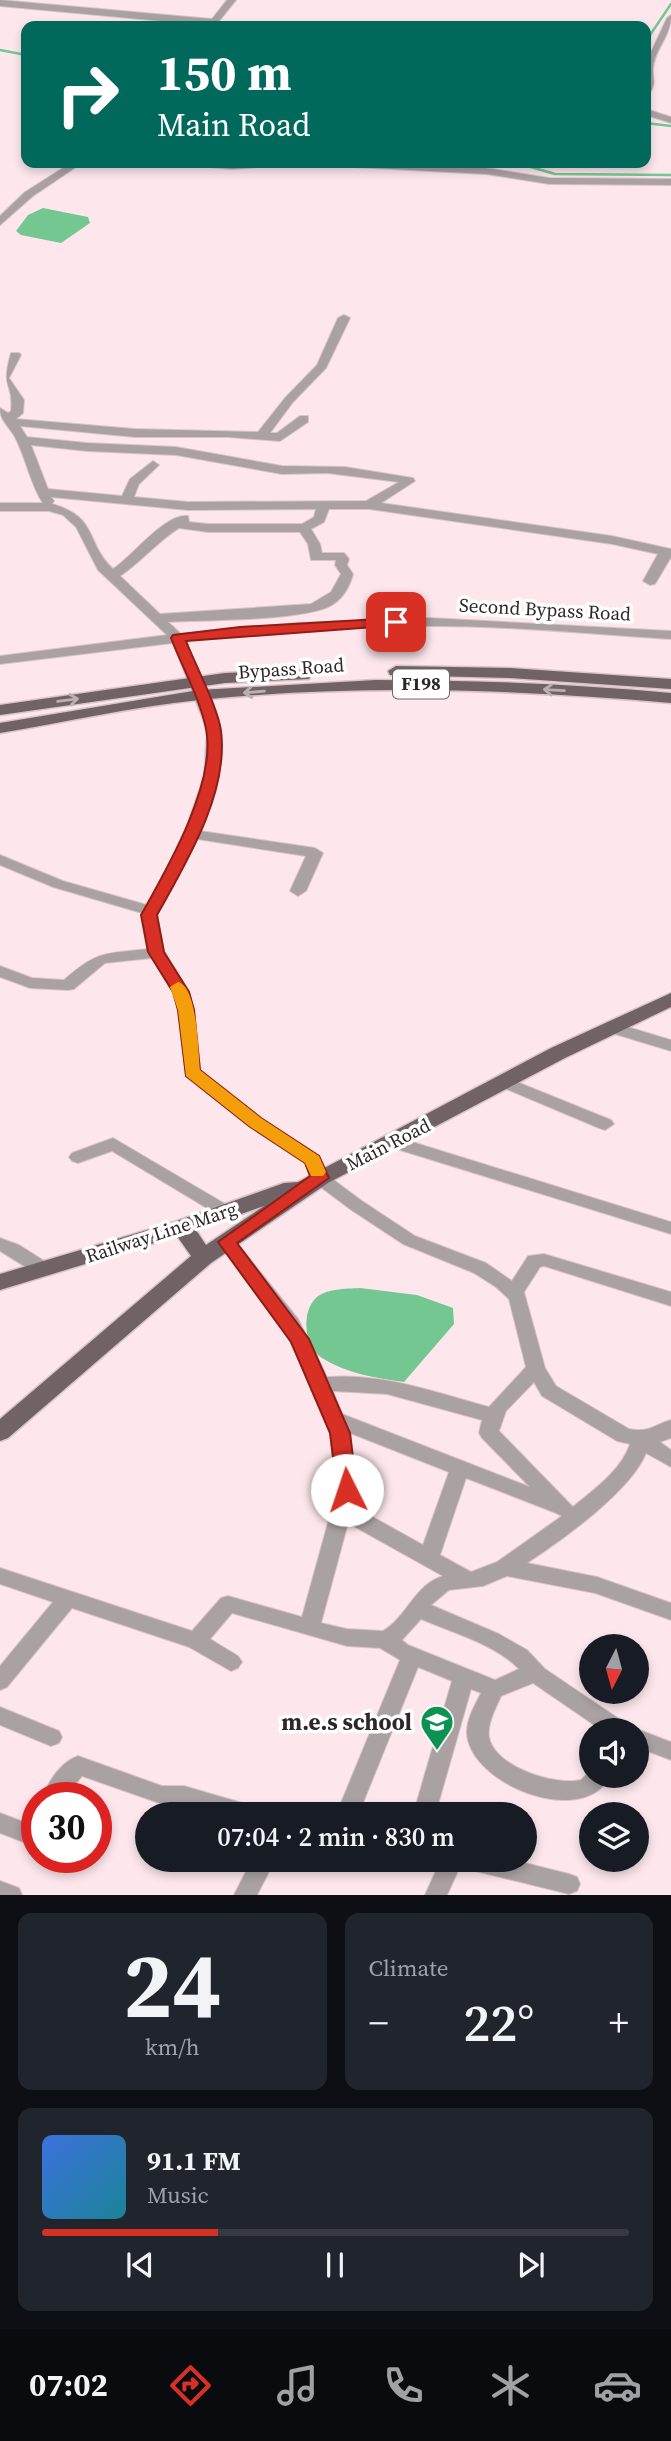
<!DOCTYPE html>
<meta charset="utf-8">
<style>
:root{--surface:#171b24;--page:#20242c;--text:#f1f3f6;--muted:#9ea1a6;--line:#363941;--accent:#d93025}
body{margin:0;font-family:"Source Serif 4",serif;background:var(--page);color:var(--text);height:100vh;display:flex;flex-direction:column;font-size:26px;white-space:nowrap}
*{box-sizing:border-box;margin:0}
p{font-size:23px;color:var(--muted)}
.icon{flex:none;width:38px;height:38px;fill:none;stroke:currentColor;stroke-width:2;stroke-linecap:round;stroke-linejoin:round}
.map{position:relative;height:1895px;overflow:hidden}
.panel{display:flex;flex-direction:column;gap:18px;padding:18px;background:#0d0f14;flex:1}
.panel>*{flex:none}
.top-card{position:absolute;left:21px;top:21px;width:630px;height:147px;border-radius:14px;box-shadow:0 4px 10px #0003;background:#00695c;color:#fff;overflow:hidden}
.needle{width:46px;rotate:186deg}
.controls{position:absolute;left:579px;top:1634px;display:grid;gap:14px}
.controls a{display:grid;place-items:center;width:70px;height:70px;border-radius:50%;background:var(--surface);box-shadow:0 4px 10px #0003;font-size:35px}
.speed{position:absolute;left:21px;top:1782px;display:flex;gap:14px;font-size:35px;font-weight:700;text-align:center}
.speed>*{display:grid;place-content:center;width:91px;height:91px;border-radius:50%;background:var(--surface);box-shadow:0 4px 10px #0003;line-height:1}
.speed .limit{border:10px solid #d22;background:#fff;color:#111}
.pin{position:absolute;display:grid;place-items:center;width:60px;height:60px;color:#fff;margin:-30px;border-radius:14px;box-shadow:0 4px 10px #0006}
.me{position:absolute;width:77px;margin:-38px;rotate:356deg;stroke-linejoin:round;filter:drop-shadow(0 0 5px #0008)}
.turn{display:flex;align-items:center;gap:24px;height:147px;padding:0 21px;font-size:32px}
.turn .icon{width:91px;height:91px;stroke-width:2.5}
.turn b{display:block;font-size:49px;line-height:60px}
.big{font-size:52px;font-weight:600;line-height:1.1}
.panel .widget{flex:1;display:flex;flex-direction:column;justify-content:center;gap:10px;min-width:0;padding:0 24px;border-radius:14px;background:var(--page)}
.panel .dial{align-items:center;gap:0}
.dial b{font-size:91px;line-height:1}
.song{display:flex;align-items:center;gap:21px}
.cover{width:84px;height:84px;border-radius:10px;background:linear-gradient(135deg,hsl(220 70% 55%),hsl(190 70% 35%))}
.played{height:7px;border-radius:4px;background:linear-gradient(90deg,var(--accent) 30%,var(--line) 30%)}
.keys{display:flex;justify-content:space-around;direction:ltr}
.heat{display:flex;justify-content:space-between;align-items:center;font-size:38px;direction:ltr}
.panel .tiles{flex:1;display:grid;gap:18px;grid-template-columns:1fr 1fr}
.widget:last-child{grid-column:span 2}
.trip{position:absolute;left:135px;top:1802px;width:402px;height:70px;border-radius:35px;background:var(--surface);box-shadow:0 4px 10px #0003;font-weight:600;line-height:70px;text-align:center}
.dock{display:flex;height:112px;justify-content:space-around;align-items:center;background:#090b0e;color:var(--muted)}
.dock .icon{width:49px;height:49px}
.dock .on{color:var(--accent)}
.dock b{font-size:32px;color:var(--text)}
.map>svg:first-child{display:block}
.water{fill:#74c790}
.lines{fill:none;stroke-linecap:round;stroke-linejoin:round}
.stream{stroke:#74c790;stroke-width:2.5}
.minor-casing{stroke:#d8c4c9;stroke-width:2}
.major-casing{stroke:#d8c4c9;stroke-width:3}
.minor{fill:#aaa1a3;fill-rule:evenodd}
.major{fill:#716265;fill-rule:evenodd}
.oneway{stroke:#b8b0b2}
.route{fill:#d93025;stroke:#8d1f18;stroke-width:2}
.slow{fill:#f59e0b}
.labels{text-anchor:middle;stroke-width:7;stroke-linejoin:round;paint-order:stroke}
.shield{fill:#fff;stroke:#6d6768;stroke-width:2}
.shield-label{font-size:18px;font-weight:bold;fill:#2e2628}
.street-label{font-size:19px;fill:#2e2628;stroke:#fff}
.near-poi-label{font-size:23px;font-weight:bold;fill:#2e2628;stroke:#fff;text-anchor:end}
</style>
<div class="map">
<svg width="671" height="1895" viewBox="0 0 671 1895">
<rect width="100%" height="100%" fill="#fde7ec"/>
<path class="water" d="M 43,208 L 88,217 L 90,223 L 61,243 L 21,235 L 16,231 L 28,215 Z
M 360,1288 L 417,1295 L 453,1308 L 454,1324 L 404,1382 C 375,1378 348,1374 322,1358 C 305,1347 301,1316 314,1300 C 324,1288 346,1289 360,1288 Z"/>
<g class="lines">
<path class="stream" d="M 646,41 L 671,4
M 0,50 L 26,55
M 646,123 L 671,126
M 517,163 L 555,174 L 671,175"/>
<defs>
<path id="minor" d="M 0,0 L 212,19 L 227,0 L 236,0 L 215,26 L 0,6 Z
M 671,15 C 671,37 654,50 653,68 C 652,81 657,81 649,95 L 646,96 L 646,63 L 667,18 Z
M 646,109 L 671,117 L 671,123 L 646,115 Z
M 71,163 L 82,163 L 33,196 L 0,225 L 0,216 L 25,192 Z
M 192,163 L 277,163 L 272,166 L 232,169 L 197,166 Z
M 330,163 L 387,163 L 486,168 L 549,178 L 671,179 L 671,185 L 549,184 L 486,174 L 335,166 Z
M 344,315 L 350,318 L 326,368 L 293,402 L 270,433 L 277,433 L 300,416 L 308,416 L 308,422 L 280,441 L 228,437 L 135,437 L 20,426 L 27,437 L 87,443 L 176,447 L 282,466 L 345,467 L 413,478 L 415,481 L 381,503 L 612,536 L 671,549 L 671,557 L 655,584 L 650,585 L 643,581 L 658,554 L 612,544 L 369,509 L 329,509 L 324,522 L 311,529 L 320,544 L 322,553 L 344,553 L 349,559 L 347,565 L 353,574 C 350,586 343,598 332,605 C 306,621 203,620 168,622 L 181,634 L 296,623 L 430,618 L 671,631 L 671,639 C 591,634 511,626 431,626 C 349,625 267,632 186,641 L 221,730 L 218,776 L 200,831 L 315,848 L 323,853 L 306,891 L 298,896 L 290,891 L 306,856 L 197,839 L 157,915 L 164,952 L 189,992 L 194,1010 L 200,1070 L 261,1118 L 319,1156 L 327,1175 L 362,1201 L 415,1236 L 486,1263 L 512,1281 L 528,1256 L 544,1254 L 671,1292 L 671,1306 L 544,1266 L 540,1267 L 524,1292 L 545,1368 L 556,1386 L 629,1429 C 650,1433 653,1425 671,1420 L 671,1438 L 660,1442 L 671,1450 L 671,1467 L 646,1453 C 631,1491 562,1540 527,1563 L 597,1577 L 671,1603 L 671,1620 L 595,1593 L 507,1576 L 483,1586 L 449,1590 L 431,1605 L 499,1634 L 527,1650 L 545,1669 L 628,1725 L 631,1731 L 603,1731 L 533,1683 L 501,1696 C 496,1708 487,1723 489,1737 C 494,1767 555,1786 581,1780 L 592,1769 L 592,1776 L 610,1776 C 584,1829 471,1785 467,1734 C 466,1720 475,1705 481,1693 L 471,1689 L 435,1815 L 413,1815 L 452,1681 L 418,1667 L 358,1815 L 336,1815 L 400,1660 L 380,1648 L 347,1646 L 232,1613 L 210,1639 L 238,1656 L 242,1662 L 238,1668 L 231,1671 L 189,1647 L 72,1608 L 7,1687 L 0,1690 L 0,1666 L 53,1602 L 0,1584 L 0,1568 L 192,1631 L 221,1598 L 228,1596 L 302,1617 L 337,1490 L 330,1433 L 312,1385 L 283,1327 L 221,1246 L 218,1242 L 221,1238 L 233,1238 L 298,1319 L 327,1377 C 383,1373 435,1392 489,1407 L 526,1367 L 509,1299 L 496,1287 L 474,1273 L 403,1244 L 350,1209 L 314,1182 L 306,1163 L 249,1126 L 186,1076 L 178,1010 L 173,992 L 152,958 L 105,963 L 74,989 L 68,990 L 30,988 L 0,977 L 0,966 L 32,978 L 64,980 C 98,950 105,954 148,949 L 142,913 L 53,887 L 0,865 L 0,855 L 63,881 L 147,905 L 179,848 L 204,776 L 207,730 L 173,643 L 0,664 L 0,656 L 167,635 L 98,570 L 76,527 L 63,515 L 49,511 L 0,511 L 0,503 L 43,503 C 31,486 26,458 15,437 C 9,426 0,421 0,408 L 8,413 L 11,411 C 14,380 0,392 11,353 L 19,353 L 21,355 L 9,378 L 24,400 L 23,413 L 16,419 L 135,429 L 258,432 L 285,398 L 317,365 L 338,318 ZM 31,445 L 87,451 L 176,455 L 282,474 L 327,473 L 399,482 L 366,501 L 188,502 L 134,497 L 139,484 L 159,465 L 153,461 L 130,479 L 122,496 L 48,489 ZM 51,497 L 188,510 L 316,509 L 314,517 L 302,524 L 208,524 L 189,522 L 188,516 C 165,513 132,557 113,569 C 85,543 99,517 52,504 L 54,501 ZM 179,528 L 208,532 L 300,532 L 308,544 L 311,560 L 336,560 L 335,565 L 341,574 L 331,592 L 311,604 L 160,614 L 120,576 C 141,562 157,542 179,528 ZM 534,1382 L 542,1396 L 617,1441 L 630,1444 C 621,1471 593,1490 573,1507 L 499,1431 L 506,1411 ZM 333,1391 L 387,1394 L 482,1420 L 479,1433 L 482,1438 L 530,1487 L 342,1414 ZM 350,1433 L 449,1472 L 423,1545 L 353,1506 L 357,1490 ZM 466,1478 L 556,1513 L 562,1516 L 497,1562 L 471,1572 L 440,1555 ZM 348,1523 L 443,1576 C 414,1585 408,1616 383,1631 L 347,1629 L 321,1623 ZM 421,1619 C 453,1633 495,1644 519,1669 L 495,1680 L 408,1645 L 402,1640 Z
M 611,1022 L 671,1040 L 671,1051 L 605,1031 L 603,1027 L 605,1023 Z
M 505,1077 L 611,1120 L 614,1124 L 605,1130 L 599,1128 L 499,1086 L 497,1082 Z
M 393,1136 L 671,1222 L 671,1234 L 387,1146 L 384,1142 L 387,1138 Z
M 113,1138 L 232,1208 L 235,1212 L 232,1216 L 220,1216 L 112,1151 L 78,1163 L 72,1161 L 69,1157 L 72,1153 Z
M 0,1238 L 19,1245 L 49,1264 L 52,1269 L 49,1274 L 37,1274 L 0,1251 Z
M 0,1707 L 59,1731 L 62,1737 L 59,1743 L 51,1746 L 0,1725 Z
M 637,1729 L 671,1742 L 671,1760 L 637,1747 L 637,1731 L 632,1731 Z
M 78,1756 L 162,1786 L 184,1786 L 249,1805 L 257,1808 L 260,1815 L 217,1815 L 184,1804 L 162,1804 L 82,1776 L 65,1797 L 42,1797 C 49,1781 61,1762 78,1756 Z
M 0,1813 L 26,1823 L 37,1816 L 37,1843 L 31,1845 L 0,1833 Z
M 252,1860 L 275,1860 L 257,1895 L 234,1895 Z
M 436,1860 L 458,1860 L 457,1873 L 447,1895 L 425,1895 L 435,1873 Z
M 460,1860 L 513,1860 L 569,1874 L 577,1877 L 580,1884 L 577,1891 L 569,1894 L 471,1870 L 463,1867 Z
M 0,1881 L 19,1888 L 22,1895 L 0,1895 Z"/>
<path id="major" d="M 396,666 L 510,668 L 671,679 L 671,689 L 510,678 L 390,675 L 388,671 Z
M 303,670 L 309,671 L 311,675 L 309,679 L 225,683 L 0,715 L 0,705 L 225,673 Z
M 376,680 C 475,680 573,684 671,693 L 671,703 C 514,689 356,684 199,700 C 132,707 66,722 0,733 L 0,723 L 199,690 Z
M 671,993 L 671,1007 L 565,1058 L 328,1183 L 211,1263 L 8,1438 L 0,1441 L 0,1419 L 191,1256 L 177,1236 L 0,1290 L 0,1274 L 174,1222 L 284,1183 L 298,1182 L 551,1048 ZM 264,1206 L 206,1245 L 196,1230 Z"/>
</defs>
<use href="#minor" class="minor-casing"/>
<use href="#major" class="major-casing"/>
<use href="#minor" class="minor"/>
<use href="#major" class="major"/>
</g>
<defs><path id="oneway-shaft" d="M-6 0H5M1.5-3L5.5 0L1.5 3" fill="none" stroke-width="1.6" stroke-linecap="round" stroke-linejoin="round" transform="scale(1.75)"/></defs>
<g class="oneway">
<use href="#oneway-shaft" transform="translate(554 690) rotate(-177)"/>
<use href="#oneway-shaft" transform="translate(254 692) rotate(175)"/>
<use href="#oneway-shaft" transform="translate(68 700) rotate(-8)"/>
</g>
<path class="route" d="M 396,618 L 403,622 L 401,625 L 186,641 C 195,664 218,708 221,731 C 229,793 186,863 157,915 L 164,952 L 189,992 L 194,1010 L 200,1070 L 261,1118 L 319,1156 L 329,1178 L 237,1243 L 309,1339 L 350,1433 L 357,1490 L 354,1495 L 340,1495 L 337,1490 L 330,1433 L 291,1342 L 218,1242 L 310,1176 L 305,1163 L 249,1126 L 186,1076 L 178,1010 L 173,992 L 148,952 L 141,915 C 167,869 217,783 206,729 C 200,698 182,667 171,638 L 173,635 L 240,627 Z"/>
<path class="slow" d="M 178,982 C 198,987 198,1052 200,1070 L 261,1118 L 319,1156 L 326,1172 L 323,1176 L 311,1176 L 305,1163 L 249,1126 L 186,1076 L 178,1010 L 170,987 Z"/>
<defs>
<symbol id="school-pin" viewBox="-11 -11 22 30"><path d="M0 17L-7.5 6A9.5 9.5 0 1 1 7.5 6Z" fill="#0c9351" stroke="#fff"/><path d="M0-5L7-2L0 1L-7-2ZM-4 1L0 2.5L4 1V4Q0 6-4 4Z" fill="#fff"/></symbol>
</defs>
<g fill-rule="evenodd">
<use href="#school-pin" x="418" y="1703" width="38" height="52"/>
</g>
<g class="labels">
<rect class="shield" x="393" y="669.5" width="56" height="29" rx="5"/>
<g class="shield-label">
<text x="421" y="690">F198</text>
</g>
<g class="street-label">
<text transform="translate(545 609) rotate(3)" y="7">Second Bypass Road</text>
<text transform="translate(291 668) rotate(-4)" y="7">Bypass Road</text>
<text transform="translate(388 1144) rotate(-27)" y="7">Main Road</text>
<text transform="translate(161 1232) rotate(-18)" y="7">Railway Line Marg</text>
</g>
<g class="near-poi-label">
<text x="412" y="1730">m.e.s school</text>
</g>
</g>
</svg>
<div class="controls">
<a><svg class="needle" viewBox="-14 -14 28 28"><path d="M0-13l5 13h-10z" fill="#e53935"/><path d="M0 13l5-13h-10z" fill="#9ea1a6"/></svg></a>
<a><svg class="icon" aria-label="sound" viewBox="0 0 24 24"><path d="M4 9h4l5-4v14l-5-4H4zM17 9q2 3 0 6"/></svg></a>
<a><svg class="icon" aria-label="layers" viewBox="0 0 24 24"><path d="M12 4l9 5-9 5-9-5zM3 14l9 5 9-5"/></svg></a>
</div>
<div class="speed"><div class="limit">30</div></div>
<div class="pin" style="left:396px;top:622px;background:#d93025"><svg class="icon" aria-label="arrive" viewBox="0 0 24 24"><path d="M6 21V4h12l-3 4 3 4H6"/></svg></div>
<svg class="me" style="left:347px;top:1490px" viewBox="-20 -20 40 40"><circle r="19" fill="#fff"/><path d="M0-13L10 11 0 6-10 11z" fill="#d93025"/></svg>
<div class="trip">07:04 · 2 min · 830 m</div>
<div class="top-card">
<div class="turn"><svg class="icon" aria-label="right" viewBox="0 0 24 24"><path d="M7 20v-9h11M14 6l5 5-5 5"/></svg><div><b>150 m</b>Main Road</div></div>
</div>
</div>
<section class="panel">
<div class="tiles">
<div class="widget dial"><b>24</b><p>km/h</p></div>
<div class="widget"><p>Climate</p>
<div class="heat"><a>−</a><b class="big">22°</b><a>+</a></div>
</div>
<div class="widget">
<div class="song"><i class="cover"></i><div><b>91.1 FM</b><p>Music</p></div></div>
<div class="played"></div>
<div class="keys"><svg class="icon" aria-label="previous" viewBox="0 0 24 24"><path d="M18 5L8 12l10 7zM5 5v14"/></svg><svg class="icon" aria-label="pause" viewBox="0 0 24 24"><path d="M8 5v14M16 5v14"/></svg><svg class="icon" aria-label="next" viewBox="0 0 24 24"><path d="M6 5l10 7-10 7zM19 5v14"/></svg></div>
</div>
</div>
</section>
<nav class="dock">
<b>07:02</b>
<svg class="icon on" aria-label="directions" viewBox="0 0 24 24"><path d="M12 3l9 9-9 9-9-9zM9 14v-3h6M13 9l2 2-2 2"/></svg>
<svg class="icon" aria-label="music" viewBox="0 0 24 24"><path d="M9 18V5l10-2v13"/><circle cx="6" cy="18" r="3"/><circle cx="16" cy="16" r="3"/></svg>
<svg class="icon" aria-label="phone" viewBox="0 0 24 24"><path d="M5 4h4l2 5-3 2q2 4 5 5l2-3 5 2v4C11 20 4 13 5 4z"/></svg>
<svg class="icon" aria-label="climate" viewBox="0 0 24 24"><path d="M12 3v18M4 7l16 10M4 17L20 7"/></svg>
<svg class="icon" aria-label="car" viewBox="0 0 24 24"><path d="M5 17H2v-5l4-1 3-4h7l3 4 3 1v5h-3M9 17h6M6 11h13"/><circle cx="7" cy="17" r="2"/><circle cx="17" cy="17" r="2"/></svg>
</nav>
